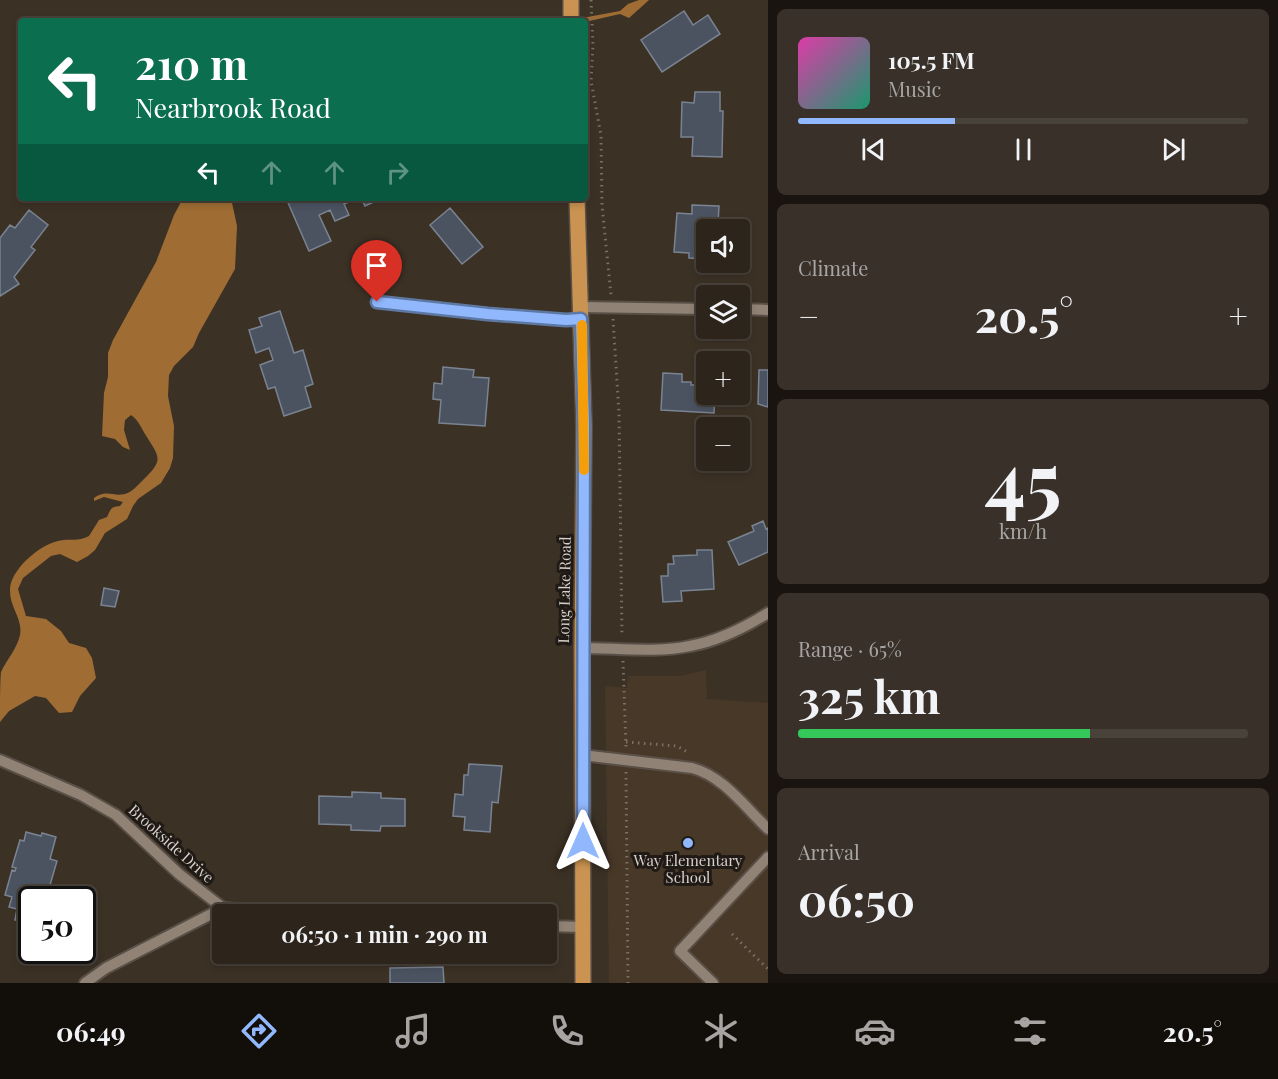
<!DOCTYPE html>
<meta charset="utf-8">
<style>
:root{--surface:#2d251c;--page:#393129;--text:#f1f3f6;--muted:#a7a5a3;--line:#48423b;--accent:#91b8fd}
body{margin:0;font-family:"Playfair Display",serif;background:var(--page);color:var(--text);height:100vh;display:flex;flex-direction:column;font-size:22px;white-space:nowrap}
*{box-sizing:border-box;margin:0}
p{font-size:20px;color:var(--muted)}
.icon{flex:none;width:33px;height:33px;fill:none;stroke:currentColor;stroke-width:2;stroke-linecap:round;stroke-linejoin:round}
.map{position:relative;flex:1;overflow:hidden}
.side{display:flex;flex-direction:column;gap:9px;padding:9px;background:#19140f;width:510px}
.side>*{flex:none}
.banner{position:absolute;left:18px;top:18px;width:570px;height:183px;border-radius:6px;box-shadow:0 3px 9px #0003,0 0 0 2px var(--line);background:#0b6e4f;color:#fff;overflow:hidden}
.controls{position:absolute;left:696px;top:219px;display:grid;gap:12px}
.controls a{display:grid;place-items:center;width:54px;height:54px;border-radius:6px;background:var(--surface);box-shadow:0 3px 9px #0003,0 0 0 2px var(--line);font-size:30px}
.speed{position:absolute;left:18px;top:886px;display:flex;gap:12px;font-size:30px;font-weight:700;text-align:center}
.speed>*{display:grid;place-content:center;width:78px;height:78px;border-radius:50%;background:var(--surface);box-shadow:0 3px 9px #0003,0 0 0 2px var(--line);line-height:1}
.speed .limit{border:3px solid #111;border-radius:9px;background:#fff;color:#111}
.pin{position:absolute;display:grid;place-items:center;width:51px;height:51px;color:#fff;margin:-62px -26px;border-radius:50% 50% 50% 0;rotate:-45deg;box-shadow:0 0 6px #0007}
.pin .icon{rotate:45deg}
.me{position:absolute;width:66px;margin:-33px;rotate:0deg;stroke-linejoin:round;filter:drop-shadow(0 0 4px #0008)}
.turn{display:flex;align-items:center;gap:21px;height:126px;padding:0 18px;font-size:27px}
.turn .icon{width:78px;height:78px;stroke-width:2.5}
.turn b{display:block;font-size:42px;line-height:51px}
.lanes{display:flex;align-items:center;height:57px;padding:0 18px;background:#0003;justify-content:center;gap:30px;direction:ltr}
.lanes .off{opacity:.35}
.big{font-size:45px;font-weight:700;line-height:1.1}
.side .widget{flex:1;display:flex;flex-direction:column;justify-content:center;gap:9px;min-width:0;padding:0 21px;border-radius:9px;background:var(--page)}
.side .dial{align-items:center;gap:0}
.dial b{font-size:78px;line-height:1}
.song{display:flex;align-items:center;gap:18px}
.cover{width:72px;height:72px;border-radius:9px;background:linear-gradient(135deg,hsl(320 70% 55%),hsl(160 70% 35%))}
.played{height:6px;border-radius:3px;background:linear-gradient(90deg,var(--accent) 35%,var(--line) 35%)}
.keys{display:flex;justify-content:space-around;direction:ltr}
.heat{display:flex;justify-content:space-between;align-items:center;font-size:33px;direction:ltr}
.charge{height:9px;border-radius:4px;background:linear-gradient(90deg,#34c759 65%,var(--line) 0)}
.trip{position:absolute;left:212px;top:904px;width:345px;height:60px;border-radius:6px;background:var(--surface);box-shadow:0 3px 9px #0003,0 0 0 2px var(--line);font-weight:700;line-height:60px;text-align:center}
.dock{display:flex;height:96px;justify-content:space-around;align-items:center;background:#120f0b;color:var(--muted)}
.dock .icon{width:42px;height:42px}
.dock .active{color:var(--accent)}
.dock b{font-size:27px;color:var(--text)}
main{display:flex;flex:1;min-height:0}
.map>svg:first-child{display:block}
.built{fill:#483827}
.water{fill:#9f6d34}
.building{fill:#4b5361;stroke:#7a8392;stroke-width:1.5}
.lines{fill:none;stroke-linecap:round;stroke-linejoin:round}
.minor-casing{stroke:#594f46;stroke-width:14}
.major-casing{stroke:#594f46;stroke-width:18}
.path{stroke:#7a7167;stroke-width:3;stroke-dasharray:1.5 4.5;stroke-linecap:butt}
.minor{stroke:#908376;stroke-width:10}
.major{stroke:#ca9351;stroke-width:15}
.route-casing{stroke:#5e78a4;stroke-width:15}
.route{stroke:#91b8fd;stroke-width:10}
.slow{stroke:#f59e0b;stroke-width:10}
.poi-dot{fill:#91b8fd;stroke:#1f1a15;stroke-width:2}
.labels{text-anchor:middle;stroke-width:6;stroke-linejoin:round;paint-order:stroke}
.street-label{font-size:15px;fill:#d7d0c9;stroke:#1f1a15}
.poi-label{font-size:15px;fill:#d7d0c9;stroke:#1f1a15}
</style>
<main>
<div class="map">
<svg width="768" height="983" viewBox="0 0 768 983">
<rect width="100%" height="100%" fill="#3c3125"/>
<path class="built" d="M 706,670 L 707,699 L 768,703 L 768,983 L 609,983 L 605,686 L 627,688 L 628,676 L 680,676 Z"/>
<path class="water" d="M 639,0 L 649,0 L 629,18 L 620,14 L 585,22 L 566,21 L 620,11 L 628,4 Z
M 183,198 L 231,198 L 237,226 L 235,269 L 199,333 L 193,347 L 174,366 L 169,375 L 168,396 L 174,426 L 173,458 L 170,468 L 161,483 L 138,499 L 133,506 L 127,519 L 105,533 L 95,550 L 88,556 L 77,562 L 60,554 L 51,556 L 23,578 L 18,589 L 26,616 L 46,619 L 61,631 L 69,643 L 86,648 L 92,658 L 96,678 L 80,696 L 72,712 L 59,713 L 46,698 L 35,696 L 9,711 L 0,722 C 0,709 0,682 1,672 C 7,659 17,649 20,635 C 23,619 10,608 10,591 C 9,571 39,545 58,541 C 69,538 78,542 89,536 L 99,520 L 107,517 C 111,509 110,507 120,506 L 123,502 L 104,497 L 94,501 L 94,498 C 107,489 112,497 125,494 C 132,492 138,485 143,480 C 165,459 159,457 145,434 C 141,427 138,420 131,415 L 125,420 L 124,430 L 130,450 L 123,447 L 115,439 L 102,436 L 104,393 L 108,377 L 108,353 L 113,340 L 156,262 L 174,215 Z"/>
<path class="building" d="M 684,11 L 693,25 L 708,15 L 720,34 L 662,72 L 641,40 Z
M 695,92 L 720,92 L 720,111 L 723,111 L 722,157 L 692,156 L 693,137 L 681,137 L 682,102 L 694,103 Z
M 286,198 L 358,198 L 344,204 L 349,215 L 335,221 L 330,210 L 319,215 L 331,241 L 309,251 Z
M 361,198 L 382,198 L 365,206 Z
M 692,205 L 719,206 L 718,225 L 714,224 L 714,230 L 706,230 L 706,259 L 689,258 L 689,253 L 674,252 L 677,213 L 692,214 Z
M 450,208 L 483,247 L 462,264 L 430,225 Z
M 29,210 L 48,225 L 31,247 L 35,250 L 14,277 L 19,284 L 0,296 L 0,238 L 10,225 L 15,228 Z
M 280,311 L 294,353 L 303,350 L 313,384 L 305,387 L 311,407 L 284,416 L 275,387 L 268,389 L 260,365 L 273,360 L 269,348 L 256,353 L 249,330 L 262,326 L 259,318 Z
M 443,367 L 474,370 L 473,377 L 489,378 L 485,426 L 439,423 L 441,400 L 433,399 L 434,383 L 442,384 Z
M 759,370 L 768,370 L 768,407 L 758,404 Z
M 663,373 L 682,374 L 682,382 L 691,382 L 691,385 L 706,385 L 706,394 L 715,394 L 714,413 L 661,410 Z
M 763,521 L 766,529 L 768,528 L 768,552 L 739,565 L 728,542 L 754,531 L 752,526 Z
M 697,550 L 712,550 L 714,589 L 681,591 L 682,601 L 663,602 L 661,576 L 668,576 L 668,564 L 674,564 L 673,556 L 697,555 Z
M 104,588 L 119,591 L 115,607 L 101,605 Z
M 469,764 L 502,766 L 498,803 L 492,802 L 490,832 L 464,830 L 465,817 L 453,816 L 455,794 L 463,795 L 464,775 L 468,775 Z
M 352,792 L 381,793 L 381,798 L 405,799 L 405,826 L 381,826 L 380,831 L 351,830 L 351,825 L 319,824 L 319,796 L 352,797 Z
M 26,832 L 41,836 L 42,833 L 56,837 L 50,859 L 57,861 L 50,885 L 58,887 L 54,900 L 32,900 L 32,919 L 29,923 L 15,920 L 17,909 L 9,907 L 12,897 L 5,895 L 12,870 L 15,871 L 16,868 L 12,867 L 20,840 L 24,841 Z
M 443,967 L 444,983 L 390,983 L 390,968 Z"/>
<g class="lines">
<defs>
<path id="minor" d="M 377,302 L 488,314 L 566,320 L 581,319
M 581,307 L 706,309
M 740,309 L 768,310
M 582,648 C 616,648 657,653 690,646 C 718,641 744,628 768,613
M 582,755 L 692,768 C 723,776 745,807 768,829
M 0,760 L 81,795 L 116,815 L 179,874 L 223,908
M 546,926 L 583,927
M 85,983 L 106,968 L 223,908 L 312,915
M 713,983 L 680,951 L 768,857"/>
<path id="major" d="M 571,0 L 571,21
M 577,198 L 584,426 L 582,648 L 583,983"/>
</defs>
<use href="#minor" class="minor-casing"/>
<use href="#major" class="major-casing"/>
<path class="path" d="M 591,0 L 593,45 L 591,81 L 601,135 L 602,205 L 611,295
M 613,319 L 619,413 L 622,636
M 623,661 L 626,747
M 626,742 L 677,746 L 689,753
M 626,772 L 628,983
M 732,934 L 768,969"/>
<use href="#minor" class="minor"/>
<use href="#major" class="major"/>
</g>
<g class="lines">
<defs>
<path id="route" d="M 377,302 L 488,314 L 566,320 L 581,319 L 584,426 L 583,841"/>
</defs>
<use href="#route" class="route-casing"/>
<use href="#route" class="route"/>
<path class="slow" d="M 582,325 L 584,470"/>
</g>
<circle class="poi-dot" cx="688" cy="843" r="6"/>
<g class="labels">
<g class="street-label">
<text transform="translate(565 590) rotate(-89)" y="5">Long Lake Road</text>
<text transform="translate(171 844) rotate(42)" y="5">Brookside Drive</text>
</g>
<g class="poi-label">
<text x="688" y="866">Way Elementary<tspan x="688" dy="17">School</tspan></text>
</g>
</g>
</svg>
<div class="controls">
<a><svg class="icon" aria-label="sound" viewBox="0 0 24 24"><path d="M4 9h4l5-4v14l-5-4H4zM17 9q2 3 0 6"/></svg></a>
<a><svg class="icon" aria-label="layers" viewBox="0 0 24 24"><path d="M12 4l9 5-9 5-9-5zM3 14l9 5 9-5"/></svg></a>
<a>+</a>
<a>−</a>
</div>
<div class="speed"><div class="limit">50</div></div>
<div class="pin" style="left:377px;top:302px;background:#d93025"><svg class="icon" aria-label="arrive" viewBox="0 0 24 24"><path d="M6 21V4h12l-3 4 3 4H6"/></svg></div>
<svg class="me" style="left:583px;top:841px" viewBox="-20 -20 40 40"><path d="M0-17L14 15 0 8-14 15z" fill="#91b8fd" stroke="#fff" stroke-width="4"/></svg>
<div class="trip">06:50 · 1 min · 290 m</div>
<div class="banner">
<div class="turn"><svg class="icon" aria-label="left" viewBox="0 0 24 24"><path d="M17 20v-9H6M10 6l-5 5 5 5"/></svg><div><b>210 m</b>Nearbrook Road</div></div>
<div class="lanes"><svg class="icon" aria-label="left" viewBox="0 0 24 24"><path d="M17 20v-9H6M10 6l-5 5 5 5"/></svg><svg class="icon off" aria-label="ahead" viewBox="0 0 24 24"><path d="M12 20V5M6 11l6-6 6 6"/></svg><svg class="icon off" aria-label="ahead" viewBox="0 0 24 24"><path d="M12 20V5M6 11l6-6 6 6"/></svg><svg class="icon off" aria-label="right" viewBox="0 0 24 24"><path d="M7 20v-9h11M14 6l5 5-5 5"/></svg></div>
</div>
</div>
<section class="side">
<div class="widget">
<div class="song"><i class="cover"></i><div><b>105.5 FM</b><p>Music</p></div></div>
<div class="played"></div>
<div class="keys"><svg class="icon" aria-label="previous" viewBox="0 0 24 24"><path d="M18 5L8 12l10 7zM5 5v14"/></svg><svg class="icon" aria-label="pause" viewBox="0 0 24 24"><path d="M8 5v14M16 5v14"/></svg><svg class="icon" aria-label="next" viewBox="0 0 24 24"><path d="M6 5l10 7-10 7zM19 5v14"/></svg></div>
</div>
<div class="widget"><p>Climate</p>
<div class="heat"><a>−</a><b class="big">20.5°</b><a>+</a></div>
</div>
<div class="widget dial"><b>45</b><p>km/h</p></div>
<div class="widget"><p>Range · 65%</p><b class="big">325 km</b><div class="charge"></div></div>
<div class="widget"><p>Arrival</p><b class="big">06:50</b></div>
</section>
</main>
<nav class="dock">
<b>06:49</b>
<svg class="icon active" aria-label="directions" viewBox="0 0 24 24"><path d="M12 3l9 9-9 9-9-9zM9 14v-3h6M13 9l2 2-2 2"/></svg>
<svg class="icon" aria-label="music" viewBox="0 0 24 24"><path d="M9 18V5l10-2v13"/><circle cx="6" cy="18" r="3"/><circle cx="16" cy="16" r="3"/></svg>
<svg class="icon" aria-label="phone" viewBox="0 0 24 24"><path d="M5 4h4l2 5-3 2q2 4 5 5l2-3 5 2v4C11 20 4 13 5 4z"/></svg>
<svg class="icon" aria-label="climate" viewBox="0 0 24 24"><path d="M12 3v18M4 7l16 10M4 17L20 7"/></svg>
<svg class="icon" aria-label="car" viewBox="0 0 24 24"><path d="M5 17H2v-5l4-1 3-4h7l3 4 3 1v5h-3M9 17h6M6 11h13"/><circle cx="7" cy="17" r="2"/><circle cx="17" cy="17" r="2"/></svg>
<svg class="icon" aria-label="filters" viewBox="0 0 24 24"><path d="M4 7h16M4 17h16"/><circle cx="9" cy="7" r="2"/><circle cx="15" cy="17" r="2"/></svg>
<b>20.5°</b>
</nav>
